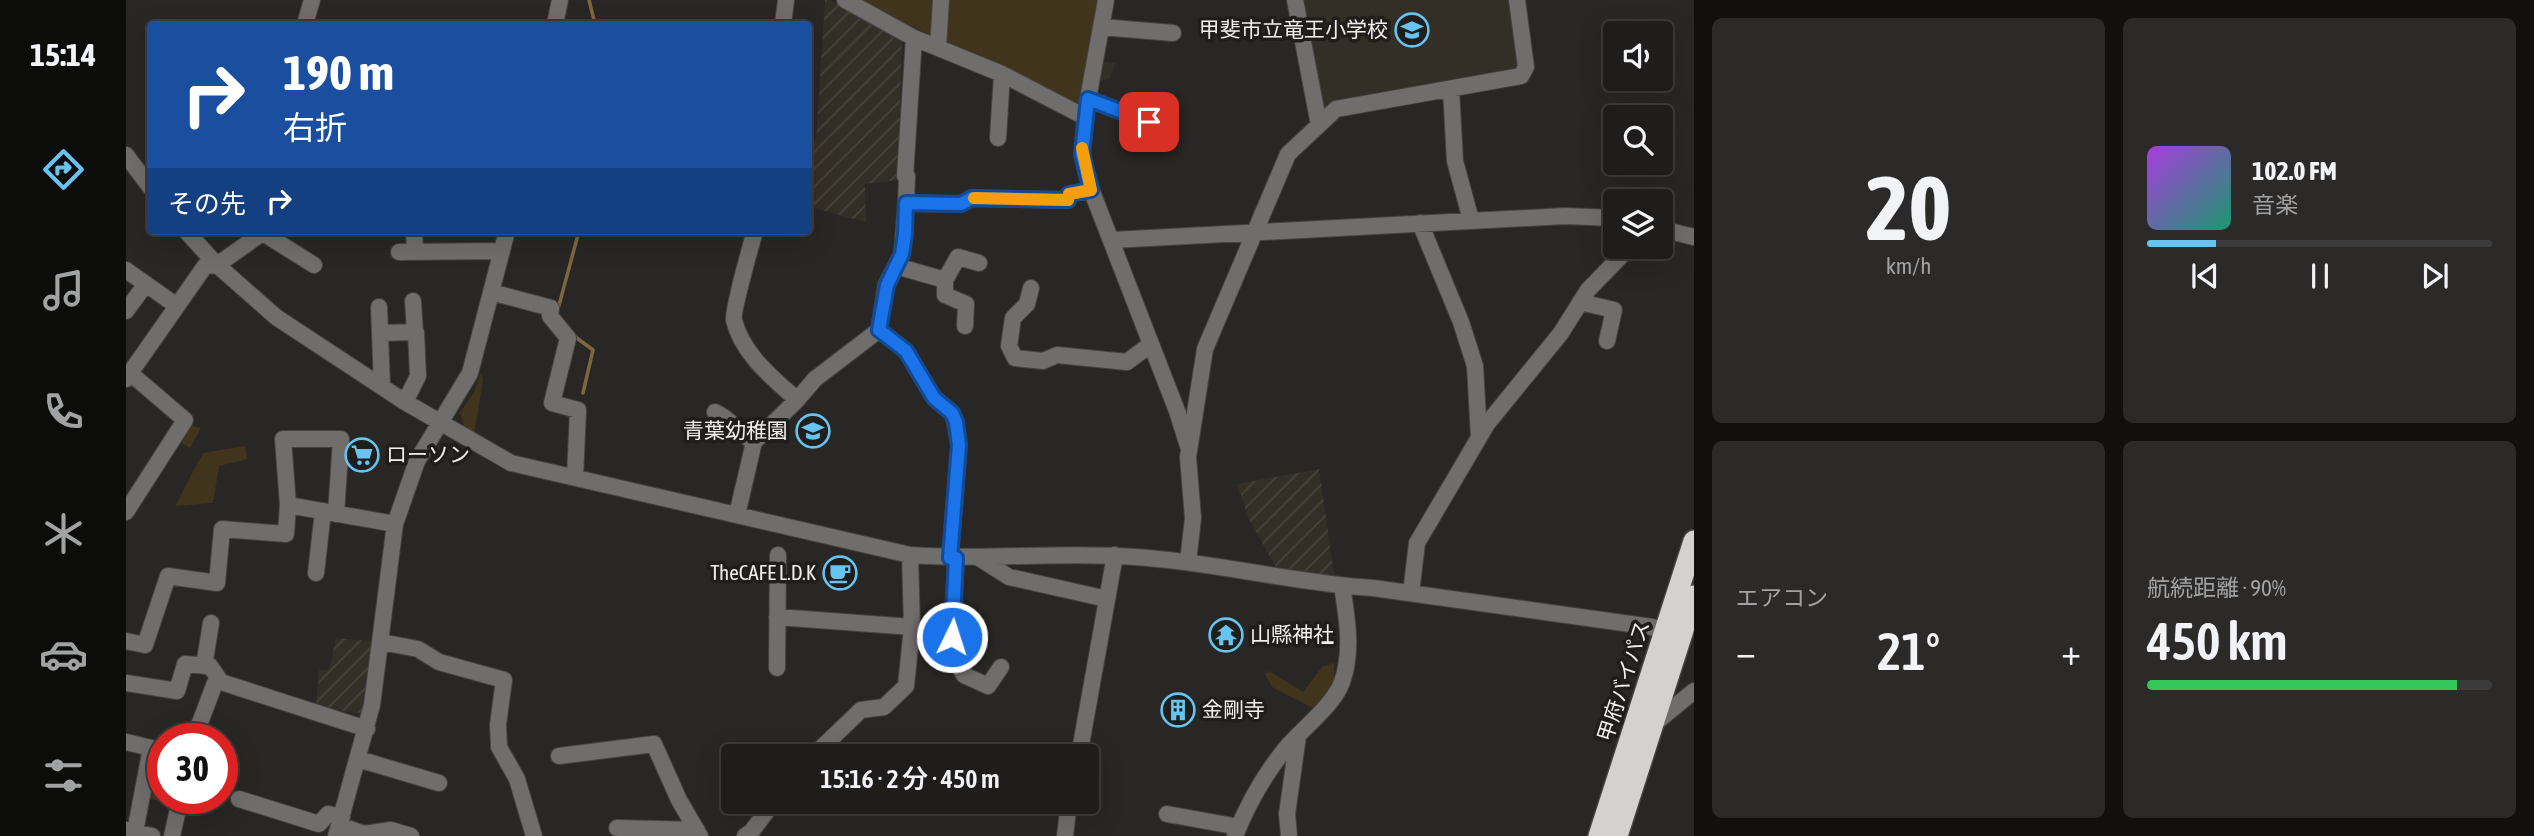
<!DOCTYPE html>
<html lang="ja">
<meta charset="utf-8">
<style>
:root{--surface:#1f1d1c;--page:#2c2a29;--text:#f1f3f6;--muted:#a1a2a3;--line:#3c3b3b;--accent:#67c4f0}
body{margin:0;font-family:"Asap Condensed","Noto Sans JP",sans-serif;background:var(--page);color:var(--text);height:100vh;display:flex;flex-direction:column;font-size:26px;white-space:nowrap}
*{box-sizing:border-box;margin:0}
p{font-size:23px;color:var(--muted)}
.icon{flex:none;width:38px;height:38px;fill:none;stroke:currentColor;stroke-width:2;stroke-linecap:round;stroke-linejoin:round}
.map{position:relative;flex:1;overflow:hidden}
.drawer{display:flex;flex-direction:column;gap:18px;padding:18px;background:#11100f;width:840px}
.drawer>*{flex:none}
.hud{position:absolute;left:21px;top:21px;width:665px;height:214px;border-radius:7px;box-shadow:0 7px 28px #0002,0 0 0 2px var(--line);background:#1a4fa0;color:#fff;overflow:hidden}
.fabs{position:absolute;left:1477px;top:21px;display:grid;gap:14px}
.fabs a{display:grid;place-items:center;width:70px;height:70px;border-radius:7px;background:var(--surface);box-shadow:0 7px 28px #0002,0 0 0 2px var(--line);font-size:35px}
.speed{position:absolute;left:21px;top:723px;display:flex;gap:14px;font-size:35px;font-weight:700;text-align:center}
.speed>*{display:grid;place-content:center;width:91px;height:91px;border-radius:50%;background:var(--surface);box-shadow:0 7px 28px #0002,0 0 0 2px var(--line);line-height:1}
.speed .limit{border:10px solid #d22;background:#fff;color:#111}
.pin{position:absolute;display:grid;place-items:center;width:60px;height:60px;color:#fff;margin:-30px;border-radius:14px;box-shadow:0 4px 10px #0006}
.me{position:absolute;width:77px;margin:-38px;rotate:4deg;stroke-linejoin:round;filter:drop-shadow(0 0 5px #0008)}
.turn{display:flex;align-items:center;gap:24px;height:147px;padding:0 21px;font-size:32px}
.turn .icon{width:91px;height:91px;stroke-width:2.5}
.turn b{display:block;font-size:49px;line-height:60px}
.then{display:flex;align-items:center;height:66px;padding:0 21px;background:#0003;gap:14px;font-size:26px}
.big{font-size:52px;font-weight:600;line-height:1.1}
.drawer .widget{flex:1;display:flex;flex-direction:column;justify-content:center;gap:10px;min-width:0;padding:0 24px;border-radius:10px;background:var(--page)}
.drawer .dial{align-items:center;gap:0}
.dial b{font-size:91px;line-height:1}
.song{display:flex;align-items:center;gap:21px}
.cover{width:84px;height:84px;border-radius:10px;background:linear-gradient(135deg,hsl(280 70% 55%),hsl(160 70% 35%))}
.played{height:7px;border-radius:4px;background:linear-gradient(90deg,var(--accent) 20%,var(--line) 20%)}
.keys{display:flex;justify-content:space-around;direction:ltr}
.heat{display:flex;justify-content:space-between;align-items:center;font-size:38px;direction:ltr}
.charge{height:10px;border-radius:5px;background:linear-gradient(90deg,#34c759 90%,var(--line) 0)}
.drawer .tiles{flex:1;display:grid;gap:18px;grid-template-columns:repeat(2,1fr)}
.trip{position:absolute;left:595px;top:744px;width:378px;height:70px;border-radius:7px;background:var(--surface);box-shadow:0 7px 28px #0002,0 0 0 2px var(--line);font-weight:600;line-height:70px;text-align:center}
main{display:flex;flex:1;min-height:0}
.dock{display:flex;flex-direction:column;width:126px;justify-content:space-around;align-items:center;background:#0c0c0b;color:var(--muted)}
.dock .icon{width:49px;height:49px}
.dock .current{color:var(--accent)}
.dock b{font-size:32px;color:var(--text)}
.map>svg:first-child{display:block}
.built{fill:#332e26}
.industrial{fill:url(#industrial-furrows)}
.green{fill:#41341c}
.lines{fill:none;stroke-linecap:round;stroke-linejoin:round}
.stream{stroke:#7e673e;stroke-width:3.5}
.minor-casing{stroke:#454341;stroke-width:18}
.highway-casing{stroke:#454341;stroke-width:24}
.minor{stroke:#6f6e6d;stroke-width:16}
.highway{stroke:#d4d2cf;stroke-width:21}
.route-casing{stroke:#114b97;stroke-width:18}
.route{stroke:#1a73e8;stroke-width:12}
.slow{stroke:#f59e0b;stroke-width:12}
.labels{text-anchor:middle;stroke-width:7;stroke-linejoin:round;paint-order:stroke}
.poi-label{font-size:21px;fill:#f0efed;stroke:#1f1e1b;text-anchor:end}
.street-label{font-size:21px;fill:#f0efed;stroke:#1f1e1b}
</style>
<main>
<nav class="dock">
<b>15:14</b>
<svg class="icon current" aria-label="directions" viewBox="0 0 24 24"><path d="M12 3l9 9-9 9-9-9zM9 14v-3h6M13 9l2 2-2 2"/></svg>
<svg class="icon" aria-label="music" viewBox="0 0 24 24"><path d="M9 18V5l10-2v13"/><circle cx="6" cy="18" r="3"/><circle cx="16" cy="16" r="3"/></svg>
<svg class="icon" aria-label="phone" viewBox="0 0 24 24"><path d="M5 4h4l2 5-3 2q2 4 5 5l2-3 5 2v4C11 20 4 13 5 4z"/></svg>
<svg class="icon" aria-label="climate" viewBox="0 0 24 24"><path d="M12 3v18M4 7l16 10M4 17L20 7"/></svg>
<svg class="icon" aria-label="car" viewBox="0 0 24 24"><path d="M5 17H2v-5l4-1 3-4h7l3 4 3 1v5h-3M9 17h6M6 11h13"/><circle cx="7" cy="17" r="2"/><circle cx="17" cy="17" r="2"/></svg>
<svg class="icon" aria-label="filters" viewBox="0 0 24 24"><path d="M4 7h16M4 17h16"/><circle cx="9" cy="7" r="2"/><circle cx="15" cy="17" r="2"/></svg>
</nav>
<div class="map">
<svg width="1568" height="836" viewBox="0 0 1568 836">
<defs>
<pattern id="industrial-furrows" width="10" height="10" patternUnits="userSpaceOnUse" patternTransform="scale(1.75)"><rect width="10" height="10" fill="#332e26"/><path d="M-1 1l2-2M0 10L10 0M9 11l2-2" fill="none" stroke="#47423b"/></pattern>
</defs>
<rect width="100%" height="100%" fill="#292725"/>
<path class="built" d="M 1174,0 L 1388,0 L 1394,72 L 1195,112 Z
M 969,61 L 990,63 L 983,79 L 971,82 Z"/>
<path class="industrial" d="M 699,0 L 704,0 L 776,39 L 772,180 L 739,184 L 740,222 L 683,207 L 682,148 L 690,140 Z
M 1193,469 L 1209,581 L 1155,577 L 1123,519 L 1111,484 Z
M 210,638 L 255,642 L 238,714 L 190,707 L 193,670 L 203,670 Z"/>
<path class="green" d="M 733,0 L 811,0 L 810,38 Z
M 816,0 L 977,0 L 958,114 L 814,40 Z
M 355,373 L 357,380 L 348,434 L 338,427 L 334,413 L 349,390 Z
M 59,424 L 75,428 L 64,448 L 48,438 Z
M 119,446 L 121,459 L 93,466 L 87,503 L 49,506 L 77,453 Z
M 1208,663 L 1208,687 L 1187,708 L 1146,687 L 1139,674 L 1143,671 L 1177,692 L 1196,667 Z
M 50,727 L 79,738 L 37,738 Z
M 37,739 L 37,798 L 61,798 L 59,806 L 18,798 L 25,748 Z"/>
<g class="lines">
<path class="stream" d="M 463,0 L 469,24
M 432,309 L 453,231
M 448,336 L 467,350 L 457,393"/>
<defs>
<path id="minor" d="M 719,0 L 788,38 L 876,74 L 959,117
M 980,0 L 960,110 L 956,154 L 963,184 L 1051,411 L 1063,449
M 1169,0 L 1193,125 L 1210,109 L 1395,76 L 1400,67 L 1391,0
M 179,24 L 186,0
M 429,24 L 434,0
M 657,24 L 660,0
M 975,27 L 1047,33
M 812,48 L 815,0
M 1325,89 L 1329,161 L 1345,220
M 962,99 L 1044,130
M 872,138 L 876,74
M 0,155 L 24,187
M 780,203 L 781,176 L 779,176 L 788,38
M 1294,223 L 1335,322 L 1349,366 L 1353,437
M 1535,229 L 1568,237
M 60,231 L 91,265 L 150,317 L 279,402 L 385,463 L 784,555 C 859,561 934,551 1009,557 C 1089,562 1167,583 1247,588 L 1526,627 L 1549,634
M 288,231 L 289,252
M 629,231 C 625,245 606,312 608,320 C 616,354 647,378 671,400
M 137,233 L 188,265
M 986,240 L 1439,216 L 1489,218
M 273,252 L 375,251
M 770,266 L 819,280 L 832,257 L 853,263
M 0,270 L 51,306
M 819,280 L 819,295 L 840,304 L 839,326
M 905,288 L 901,304 L 887,318 L 883,346 L 889,358 L 917,361 L 931,355 L 1001,362 L 1025,344
M 365,292 L 425,308 L 424,316 L 442,338 L 426,403 L 452,410 L 449,477
M 287,301 L 289,332
M 1454,302 L 1488,310 L 1481,341
M 253,307 L 256,386
M 0,311 L 20,284
M 753,330 L 780,351 L 808,398 L 826,413 L 829,422 L 833,445 L 824,558
M 254,333 L 290,332 L 292,376 L 279,402
M 0,379 L 79,266 L 91,265 L 139,231
M 589,412 C 605,419 613,433 628,442
M 162,505 L 269,524
M 0,512 L 59,420 L 4,373
M 611,515 L 628,442 L 671,400 L 689,379 L 753,330 L 760,285 L 776,254 L 780,203 L 835,204 L 846,198 L 942,200 L 943,194 L 965,190
M 830,558 L 825,653 L 838,675 L 862,686 L 875,667
M 853,558 L 883,577 L 981,599
M 1062,562 L 1067,518 L 1062,457 L 1079,349 L 1162,154 L 1193,125
M 190,573 L 197,511
M 1285,593 L 1291,543 L 1361,424 L 1435,333 L 1462,290 L 1498,253 L 1499,247
M 651,617 L 786,627
M 0,641 L 19,645 L 42,576 L 91,583 L 96,529 L 160,534 L 162,505 L 157,439 L 215,439 L 210,514
M 255,642 L 292,649 L 313,662 L 378,680 L 372,725 L 373,747 L 391,779 L 408,836
M 78,666 L 85,623
M 651,668 L 652,555
M 0,683 L 51,691 L 59,664 L 84,666 L 95,682 L 241,729
M 1527,720 L 1534,719 L 1568,691
M 70,733 L 89,683 L 95,682
M 0,742 L 25,748 L 9,832
M 433,756 L 528,744 L 553,800 L 574,836
M 687,756 L 735,710 L 758,707 L 780,686 L 786,627 L 784,555
M 953,756 L 989,555
M 232,759 L 313,783
M 113,799 L 193,824 L 202,814 L 216,817
M 1041,814 L 1113,827
M 213,825 L 238,834 L 265,830 L 285,836
M 491,828 L 571,830
M 0,830 L 26,836
M 46,836 L 53,805
M 210,836 L 246,705 L 269,524 L 291,461 L 344,373 L 381,231
M 619,836 L 625,832 L 648,802
M 939,836 L 943,802
M 1109,836 C 1122,803 1138,775 1160,748 C 1176,729 1208,705 1216,682 C 1227,651 1221,618 1216,586
M 1163,836 L 1161,814 L 1172,736"/>
<path id="highway" d="M 1473,836 L 1568,541
M 1491,836 L 1568,596"/>
</defs>
<use href="#minor" class="minor-casing"/>
<use href="#highway" class="highway-casing"/>
<use href="#minor" class="minor"/>
<use href="#highway" class="highway"/>
</g>
<g class="lines">
<defs>
<path id="route" d="M 826,637 L 830,558 L 824,558 L 833,445 L 830,422 L 826,413 L 808,398 L 780,351 L 753,330 L 761,285 L 776,254 L 779,234 L 780,203 L 835,204 L 846,198 L 942,200 L 943,194 L 965,190 L 956,154 L 962,99 L 1023,122"/>
</defs>
<use href="#route" class="route-casing"/>
<use href="#route" class="route"/>
<path class="slow" d="M 848,198 L 942,200 L 943,194 L 965,190 L 956,148"/>
</g>
<defs>
<symbol id="school-ring" viewBox="-11 -11 22 22"><circle r="9.5" fill="#1f1e1b" stroke="#67c4f0" stroke-width="1.5"/><path d="M0-5L7-2L0 1L-7-2ZM-4 1L0 2.5L4 1V4Q0 6-4 4Z" fill="#67c4f0"/></symbol>
<symbol id="supermarket-ring" viewBox="-11 -11 22 22"><circle r="9.5" fill="#1f1e1b" stroke="#67c4f0" stroke-width="1.5"/><path d="M-6-5.5h2.5l.6 2H6L4.5 2H-2.5L-4.4-4H-6ZM-1.5 3.2a1.3 1.3 0 1 0 .1 0ZM3 3.2a1.3 1.3 0 1 0 .1 0Z" fill="#67c4f0"/></symbol>
<symbol id="cafe-ring" viewBox="-11 -11 22 22"><circle r="9.5" fill="#1f1e1b" stroke="#67c4f0" stroke-width="1.5"/><path d="M-5.5-4.5H6V0H3Q3 3.5 0 3.5H-2.5Q-5.5 3.5-5.5 0ZM3-3.2v2h1.7v-2ZM-6 4.5H4V6H-6Z" fill="#67c4f0"/></symbol>
<symbol id="temple-ring" viewBox="-11 -11 22 22"><circle r="9.5" fill="#1f1e1b" stroke="#67c4f0" stroke-width="1.5"/><path d="M0-6L5-2H3V0L6.5 2.5H4V6H1.5V3h-3V6H-4V2.5H-6.5L-3 0V-2H-5Z" fill="#67c4f0"/></symbol>
<symbol id="building-ring" viewBox="-11 -11 22 22"><circle r="9.5" fill="#1f1e1b" stroke="#67c4f0" stroke-width="1.5"/><path d="M-4-6H4V6H1V3H-1V6H-4ZM-2.5-4.3h1.7v1.8h-1.7ZM.8-4.3h1.7v1.8H.8ZM-2.5-1h1.7V.8h-1.7ZM.8-1h1.7V.8H.8Z" fill="#67c4f0"/></symbol>
</defs>
<g fill-rule="evenodd">
<use href="#school-ring" x="1267" y="11" width="38" height="38"/>
<use href="#school-ring" x="668" y="412" width="38" height="38"/>
<use href="#supermarket-ring" x="217" y="436" width="38" height="38"/>
<use href="#cafe-ring" x="695" y="554" width="38" height="38"/>
<use href="#temple-ring" x="1081" y="616" width="38" height="38"/>
<use href="#building-ring" x="1033" y="691" width="38" height="38"/>
</g>
<g class="labels">
<g class="poi-label">
<text x="1262" y="37">甲斐市立竜王小学校</text>
<text x="662" y="438">青葉幼稚園</text>
<text x="260" y="462" text-anchor="start">ローソン</text>
<text x="690" y="580">TheCAFE L.D.K</text>
<text x="1124" y="642" text-anchor="start">山縣神社</text>
<text x="1076" y="717" text-anchor="start">金剛寺</text>
</g>
<g class="street-label">
<text transform="translate(1498 681) rotate(-72)" y="7">甲府バイパス</text>
</g>
</g>
</svg>
<div class="fabs">
<a><svg class="icon" aria-label="sound" viewBox="0 0 24 24"><path d="M4 9h4l5-4v14l-5-4H4zM17 9q2 3 0 6"/></svg></a>
<a><svg class="icon" aria-label="search" viewBox="0 0 24 24"><circle cx="10" cy="10" r="6"/><path d="M15 15l6 6"/></svg></a>
<a><svg class="icon" aria-label="layers" viewBox="0 0 24 24"><path d="M12 4l9 5-9 5-9-5zM3 14l9 5 9-5"/></svg></a>
</div>
<div class="speed"><div class="limit">30</div></div>
<div class="pin" style="left:1023px;top:122px;background:#d93025"><svg class="icon" aria-label="arrive" viewBox="0 0 24 24"><path d="M6 21V4h12l-3 4 3 4H6"/></svg></div>
<svg class="me" style="left:826px;top:637px" viewBox="-20 -20 40 40"><circle r="17" fill="#1a73e8" stroke="#fff" stroke-width="3"/><path d="M0-11L8 9 0 5-8 9z" fill="#fff"/></svg>
<div class="trip">15:16 · 2 分 · 450 m</div>
<div class="hud">
<div class="turn"><svg class="icon" aria-label="right" viewBox="0 0 24 24"><path d="M7 20v-9h11M14 6l5 5-5 5"/></svg><div><b>190 m</b>右折</div></div>
<div class="then">その先<svg class="icon" aria-label="right" viewBox="0 0 24 24"><path d="M7 20v-9h11M14 6l5 5-5 5"/></svg></div>
</div>
</div>
<section class="drawer">
<div class="tiles">
<div class="widget dial"><b>20</b><p>km/h</p></div>
<div class="widget">
<div class="song"><i class="cover"></i><div><b>102.0 FM</b><p>音楽</p></div></div>
<div class="played"></div>
<div class="keys"><svg class="icon" aria-label="previous" viewBox="0 0 24 24"><path d="M18 5L8 12l10 7zM5 5v14"/></svg><svg class="icon" aria-label="pause" viewBox="0 0 24 24"><path d="M8 5v14M16 5v14"/></svg><svg class="icon" aria-label="next" viewBox="0 0 24 24"><path d="M6 5l10 7-10 7zM19 5v14"/></svg></div>
</div>
<div class="widget"><p>エアコン</p>
<div class="heat"><a>−</a><b class="big">21°</b><a>+</a></div>
</div>
<div class="widget"><p>航続距離 · 90%</p><b class="big">450 km</b><div class="charge"></div></div>
</div>
</section>
</main>
